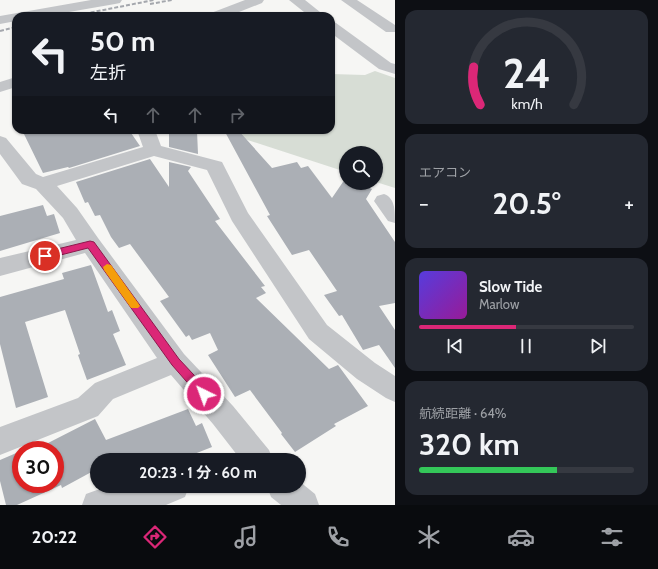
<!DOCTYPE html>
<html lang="ja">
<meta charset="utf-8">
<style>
:root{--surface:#171b24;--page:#242831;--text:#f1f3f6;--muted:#9ea1a6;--line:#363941;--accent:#db2777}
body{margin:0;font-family:Cabin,"Noto Sans JP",sans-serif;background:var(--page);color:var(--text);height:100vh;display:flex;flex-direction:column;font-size:15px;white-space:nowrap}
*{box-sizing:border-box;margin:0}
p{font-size:13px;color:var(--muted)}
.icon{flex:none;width:22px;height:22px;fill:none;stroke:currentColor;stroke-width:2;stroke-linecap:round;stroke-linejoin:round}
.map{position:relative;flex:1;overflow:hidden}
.details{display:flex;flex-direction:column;gap:10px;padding:10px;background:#0d0f14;width:263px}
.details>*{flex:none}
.banner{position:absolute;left:12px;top:12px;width:323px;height:122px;border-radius:12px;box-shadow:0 1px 3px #0004;background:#171b24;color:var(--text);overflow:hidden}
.fabs{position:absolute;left:339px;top:146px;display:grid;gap:8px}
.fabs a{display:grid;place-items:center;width:44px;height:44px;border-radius:50%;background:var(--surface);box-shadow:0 1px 3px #0004;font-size:20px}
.speed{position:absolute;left:12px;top:441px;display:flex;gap:8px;font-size:20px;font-weight:700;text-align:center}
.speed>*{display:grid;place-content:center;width:52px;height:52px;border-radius:50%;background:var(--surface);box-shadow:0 1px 3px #0004;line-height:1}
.speed .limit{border:6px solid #d22;background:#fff;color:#111}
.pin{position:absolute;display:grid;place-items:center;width:34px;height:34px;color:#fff;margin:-17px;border:2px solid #fff;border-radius:50%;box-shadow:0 1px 4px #0007}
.me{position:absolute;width:44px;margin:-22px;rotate:318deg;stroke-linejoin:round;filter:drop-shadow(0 0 3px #0008)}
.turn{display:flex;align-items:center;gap:14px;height:84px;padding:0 12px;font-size:18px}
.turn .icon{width:52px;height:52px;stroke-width:2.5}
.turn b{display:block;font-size:28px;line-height:34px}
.lanes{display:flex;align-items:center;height:38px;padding:0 12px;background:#0003;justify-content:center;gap:20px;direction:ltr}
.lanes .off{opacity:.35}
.big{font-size:30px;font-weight:700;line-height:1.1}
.details .card{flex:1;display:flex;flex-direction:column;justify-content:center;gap:6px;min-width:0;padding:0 14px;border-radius:12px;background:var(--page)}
.details .dial{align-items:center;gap:0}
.dial svg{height:104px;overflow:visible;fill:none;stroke:var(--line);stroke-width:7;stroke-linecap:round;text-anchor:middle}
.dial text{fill:var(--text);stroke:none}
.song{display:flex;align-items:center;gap:12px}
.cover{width:48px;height:48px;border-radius:6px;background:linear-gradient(135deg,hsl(250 70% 55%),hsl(300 70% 35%))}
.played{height:4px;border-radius:2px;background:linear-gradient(90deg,var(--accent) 45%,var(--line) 45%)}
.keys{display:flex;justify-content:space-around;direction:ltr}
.heat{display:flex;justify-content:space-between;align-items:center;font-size:22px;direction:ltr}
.charge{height:6px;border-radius:3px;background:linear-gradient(90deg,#34c759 64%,var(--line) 0)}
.trip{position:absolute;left:90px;top:453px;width:216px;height:40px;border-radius:20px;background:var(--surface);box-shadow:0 1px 3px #0004;font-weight:700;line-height:40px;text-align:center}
.dock{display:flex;height:64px;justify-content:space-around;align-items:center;background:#090b0e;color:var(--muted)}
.dock .icon{width:28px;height:28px}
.dock .selected{color:var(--accent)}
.dock b{font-size:18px;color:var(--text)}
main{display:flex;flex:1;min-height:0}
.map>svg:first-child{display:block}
.green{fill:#d7ddd5}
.building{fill:#abafb5}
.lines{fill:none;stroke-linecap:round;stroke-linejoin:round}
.minor{fill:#c3c5c8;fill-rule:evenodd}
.rail{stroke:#a4a7ad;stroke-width:2;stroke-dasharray:4 2;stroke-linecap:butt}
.route{fill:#db2777;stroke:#8e194d}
.slow{fill:#f59e0b}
</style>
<main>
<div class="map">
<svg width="395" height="505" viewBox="0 0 395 505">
<rect width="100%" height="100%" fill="#f6f6f4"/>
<path class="green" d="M 375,71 L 395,78 L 395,188 L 376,182 L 376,153 L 346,153 L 346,172 L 217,130 L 331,130 L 331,74 L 365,75 Z"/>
<path class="building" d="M 22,130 L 129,130 L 140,146 L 69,168 L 68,167 L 43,173 Z
M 224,130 L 238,130 L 272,168 L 297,162 L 301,168 L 308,166 L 332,198 L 345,179 L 346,179 L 346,183 L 356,183 L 372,189 L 366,199 L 395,242 L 395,303 L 379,306 L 395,330 L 395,368 L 379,345 L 363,350 L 342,315 L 339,316 L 324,295 L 337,291 L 309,250 L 292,255 L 267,216 L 270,215 Z
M 197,131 L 198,154 L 169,147 L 169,132 Z
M 150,159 L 169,187 L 169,162 L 191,167 L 188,171 L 220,219 L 215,221 L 265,286 L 261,287 L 266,293 L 256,298 L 329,369 L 338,365 L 368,406 L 334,424 L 336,426 L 295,452 L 281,434 L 282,433 L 250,390 L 235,397 L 208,355 L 218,350 L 210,333 L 192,340 L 189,335 L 186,337 L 160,301 L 169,297 L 130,244 L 119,248 L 111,237 L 100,215 L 95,216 L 88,202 L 85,203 L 76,182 Z
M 43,205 L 47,216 L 54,214 L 60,233 L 0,251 L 0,216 Z
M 91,265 L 108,312 L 112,310 L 120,331 L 113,334 L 126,365 L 87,380 L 78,355 L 80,354 L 65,310 L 25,322 L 48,397 L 16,408 L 0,344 L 0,297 L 64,279 L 62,273 Z
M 188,409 L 196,426 L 202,423 L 212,447 L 179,460 L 97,460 L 97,469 L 62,488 L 61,485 L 17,505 L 6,505 L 0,481 L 0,460 L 21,451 L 21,484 L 55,484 L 55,450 L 36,450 L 50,442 L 95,419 L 106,440 Z"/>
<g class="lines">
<path class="minor" d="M 91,0 L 122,0 L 120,3 L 115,4 L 46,16 L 16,16 L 16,21 L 0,24 L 0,16 Z
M 245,0 L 264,0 L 262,3 L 229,16 L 209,16 L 211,13 Z
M 289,0 L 305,0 L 325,16 L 309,16 Z
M 341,0 L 357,0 L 395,25 L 395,32 L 386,32 Z
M 331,22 L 336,23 L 391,63 L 395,64 L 395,74 L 379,69 L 331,33 Z
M 16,77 L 16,87 L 0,92 L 0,82 Z
M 137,130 L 155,130 L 161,146 L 222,162 L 248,213 L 327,325 L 375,363 L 395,376 L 395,402 L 386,398 L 357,379 L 309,339 L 232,221 L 207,170 L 154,156 L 57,186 L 77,208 L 98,238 L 184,354 L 233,406 L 269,450 L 273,460 L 241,460 L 213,424 L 171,375 L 113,399 L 98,416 L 0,455 L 0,427 L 78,398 L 95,383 L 157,358 L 85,253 L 0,276 L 0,258 L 76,240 L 63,218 L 36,189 L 22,184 L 0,154 L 0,136 L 6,138 L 36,174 L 43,177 L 143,147 Z
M 384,194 C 395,198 395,210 395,223 L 388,221 L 374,201 L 377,196 Z
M 299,481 L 315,494 L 319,505 L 281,505 L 271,497 L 267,486 L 299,486 Z
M 132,486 L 189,486 L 185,497 L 166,505 L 82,505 L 86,494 L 97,490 Z"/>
<path class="rail" d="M 150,4 L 172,0
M 73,16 L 154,0
M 0,31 L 16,27"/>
</g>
<path class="route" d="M 90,241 L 94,242 L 179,359 L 208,390 L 210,394 L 208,397 L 204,399 L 200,397 L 172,365 L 88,248 L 45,259 L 41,256 L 45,252 Z"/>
<path class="slow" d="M 107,264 L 111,265 L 138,303 L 140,306 L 138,308 L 131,308 L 104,270 L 103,267 Z"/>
</svg>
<div class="fabs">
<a><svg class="icon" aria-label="search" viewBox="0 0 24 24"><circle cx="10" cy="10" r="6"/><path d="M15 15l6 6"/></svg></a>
</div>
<div class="speed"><div class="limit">30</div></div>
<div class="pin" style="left:45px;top:256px;background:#d93025"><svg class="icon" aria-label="arrive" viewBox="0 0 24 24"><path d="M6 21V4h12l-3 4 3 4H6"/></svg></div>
<svg class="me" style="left:204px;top:394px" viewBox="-20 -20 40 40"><circle r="17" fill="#db2777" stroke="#fff" stroke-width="3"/><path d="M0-11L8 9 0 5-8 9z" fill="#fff"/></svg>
<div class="trip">20:23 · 1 分 · 60 m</div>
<div class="banner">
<div class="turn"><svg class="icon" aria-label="left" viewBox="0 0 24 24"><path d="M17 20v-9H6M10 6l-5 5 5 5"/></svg><div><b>50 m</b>左折</div></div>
<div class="lanes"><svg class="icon" aria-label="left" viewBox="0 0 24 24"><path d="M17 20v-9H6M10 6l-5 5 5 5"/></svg><svg class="icon off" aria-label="ahead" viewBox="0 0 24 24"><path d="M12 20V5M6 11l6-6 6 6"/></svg><svg class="icon off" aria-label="ahead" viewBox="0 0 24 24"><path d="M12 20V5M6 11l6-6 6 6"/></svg><svg class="icon off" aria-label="right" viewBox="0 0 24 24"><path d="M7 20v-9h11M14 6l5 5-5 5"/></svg></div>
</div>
</div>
<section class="details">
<div class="card dial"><svg viewBox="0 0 100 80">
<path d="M14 69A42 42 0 1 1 86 69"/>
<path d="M14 69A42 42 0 0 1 9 40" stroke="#db2777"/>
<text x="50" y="56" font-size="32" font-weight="700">24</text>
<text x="50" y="72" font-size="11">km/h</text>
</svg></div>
<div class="card"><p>エアコン</p>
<div class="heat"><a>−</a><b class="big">20.5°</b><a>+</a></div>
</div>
<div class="card">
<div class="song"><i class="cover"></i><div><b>Slow Tide</b><p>Marlow</p></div></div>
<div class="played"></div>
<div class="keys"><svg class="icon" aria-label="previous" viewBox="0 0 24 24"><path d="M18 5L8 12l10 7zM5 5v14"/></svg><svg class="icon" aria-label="pause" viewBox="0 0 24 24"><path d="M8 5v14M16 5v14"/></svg><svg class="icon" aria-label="next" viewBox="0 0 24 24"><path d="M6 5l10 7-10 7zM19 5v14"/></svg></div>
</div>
<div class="card"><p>航続距離 · 64%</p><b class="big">320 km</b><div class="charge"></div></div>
</section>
</main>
<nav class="dock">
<b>20:22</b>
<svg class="icon selected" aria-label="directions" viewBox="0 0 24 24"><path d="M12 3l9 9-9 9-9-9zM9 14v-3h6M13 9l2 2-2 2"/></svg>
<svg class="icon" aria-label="music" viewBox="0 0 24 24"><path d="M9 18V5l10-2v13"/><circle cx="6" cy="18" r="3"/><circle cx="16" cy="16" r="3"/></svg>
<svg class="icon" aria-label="phone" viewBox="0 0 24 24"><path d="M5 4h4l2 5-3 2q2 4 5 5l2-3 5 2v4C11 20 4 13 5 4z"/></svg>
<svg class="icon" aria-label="climate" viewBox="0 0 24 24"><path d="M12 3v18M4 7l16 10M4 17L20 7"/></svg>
<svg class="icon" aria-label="car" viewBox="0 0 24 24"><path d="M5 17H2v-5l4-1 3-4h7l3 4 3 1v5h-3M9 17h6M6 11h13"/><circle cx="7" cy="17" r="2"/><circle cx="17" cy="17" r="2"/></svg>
<svg class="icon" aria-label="filters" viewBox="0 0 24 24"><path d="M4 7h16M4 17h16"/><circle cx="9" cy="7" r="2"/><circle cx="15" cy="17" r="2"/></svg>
</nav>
